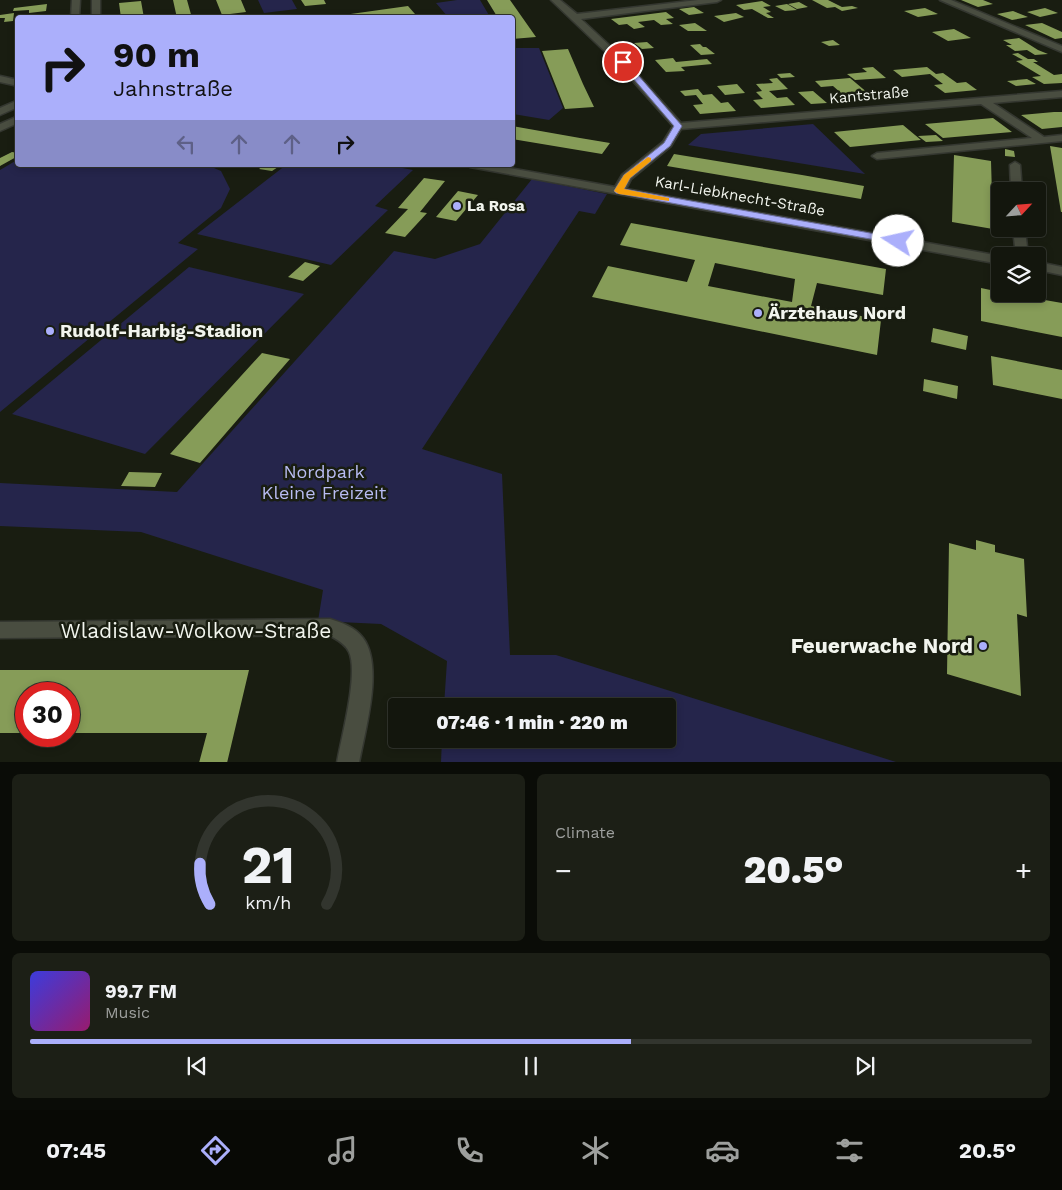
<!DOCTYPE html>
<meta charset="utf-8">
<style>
:root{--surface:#13160d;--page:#1c1f16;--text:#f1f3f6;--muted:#9d9f9d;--line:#32352e;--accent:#abaffb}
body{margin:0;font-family:"Work Sans",sans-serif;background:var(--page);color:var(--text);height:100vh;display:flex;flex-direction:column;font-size:19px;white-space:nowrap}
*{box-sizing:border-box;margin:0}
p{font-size:16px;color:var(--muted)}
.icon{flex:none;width:28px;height:28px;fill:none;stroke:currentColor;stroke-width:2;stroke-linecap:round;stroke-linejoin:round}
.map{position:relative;height:762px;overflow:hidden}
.drawer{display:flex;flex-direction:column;gap:12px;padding:12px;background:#0a0c07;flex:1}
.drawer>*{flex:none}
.banner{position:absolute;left:15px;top:15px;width:500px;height:152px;border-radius:5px;box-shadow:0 2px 8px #0003,0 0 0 1px var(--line);background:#abaffb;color:#111;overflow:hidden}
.needle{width:32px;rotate:64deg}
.tools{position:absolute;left:991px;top:182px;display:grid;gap:10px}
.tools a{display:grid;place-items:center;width:55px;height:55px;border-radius:5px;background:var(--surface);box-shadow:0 2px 8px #0003,0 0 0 1px var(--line);font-size:25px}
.speed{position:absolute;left:15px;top:682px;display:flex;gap:10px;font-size:25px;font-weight:700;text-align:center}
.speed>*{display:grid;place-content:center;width:65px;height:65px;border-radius:50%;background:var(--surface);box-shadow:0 2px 8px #0003,0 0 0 1px var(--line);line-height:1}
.speed .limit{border:8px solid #d22;background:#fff;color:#111}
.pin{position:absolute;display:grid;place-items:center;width:42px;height:42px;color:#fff;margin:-21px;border:2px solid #fff;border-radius:50%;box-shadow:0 1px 5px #0007}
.me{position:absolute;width:55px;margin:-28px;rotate:280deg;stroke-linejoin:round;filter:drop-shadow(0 0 4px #0008)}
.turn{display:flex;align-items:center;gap:18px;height:105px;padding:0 15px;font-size:22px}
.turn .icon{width:65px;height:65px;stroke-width:2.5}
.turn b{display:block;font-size:35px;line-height:42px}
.lanes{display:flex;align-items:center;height:48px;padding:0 15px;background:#0003;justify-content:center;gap:25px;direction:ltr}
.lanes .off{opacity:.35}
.big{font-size:38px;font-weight:800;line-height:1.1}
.drawer .widget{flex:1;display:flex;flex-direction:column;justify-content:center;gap:8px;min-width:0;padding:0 18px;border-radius:8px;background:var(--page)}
.drawer .dial{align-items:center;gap:0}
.dial svg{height:130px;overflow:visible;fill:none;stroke:var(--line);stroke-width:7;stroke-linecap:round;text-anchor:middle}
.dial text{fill:var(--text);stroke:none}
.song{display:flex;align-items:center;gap:15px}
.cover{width:60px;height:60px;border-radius:8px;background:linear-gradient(135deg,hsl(240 70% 55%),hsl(320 70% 35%))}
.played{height:5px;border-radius:2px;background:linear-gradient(90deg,var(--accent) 60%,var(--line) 60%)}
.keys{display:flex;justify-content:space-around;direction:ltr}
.heat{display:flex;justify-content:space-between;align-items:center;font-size:28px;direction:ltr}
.drawer .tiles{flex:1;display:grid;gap:12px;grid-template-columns:1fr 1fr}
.widget:last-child{grid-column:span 2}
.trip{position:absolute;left:388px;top:698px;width:288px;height:50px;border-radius:5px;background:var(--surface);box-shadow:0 2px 8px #0003,0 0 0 1px var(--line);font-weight:800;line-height:50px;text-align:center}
.dock{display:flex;height:80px;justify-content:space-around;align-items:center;background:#080905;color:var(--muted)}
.dock .icon{width:35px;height:35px}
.dock .current{color:var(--accent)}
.dock b{font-size:22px;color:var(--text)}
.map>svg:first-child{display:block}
.green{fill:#25254b}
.building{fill:#869c58;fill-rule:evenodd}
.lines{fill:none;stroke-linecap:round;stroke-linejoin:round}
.minor-casing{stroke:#343730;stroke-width:3}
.minor{fill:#494d40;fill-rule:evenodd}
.route{fill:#abaffb;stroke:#6f72a3}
.slow{fill:#f59e0b}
.poi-dot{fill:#abaffb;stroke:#191d11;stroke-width:2}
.labels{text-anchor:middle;stroke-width:5;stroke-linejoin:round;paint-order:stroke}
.far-street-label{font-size:15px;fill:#f2f5ee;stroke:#191d11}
.far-poi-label{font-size:15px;font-weight:bold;fill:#f2f5ee;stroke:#191d11;text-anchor:start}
.poi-label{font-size:18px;font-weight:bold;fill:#f2f5ee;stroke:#191d11;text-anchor:start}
.park-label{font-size:18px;fill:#b8bcf2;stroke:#191d11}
.near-street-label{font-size:21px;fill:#f2f5ee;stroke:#191d11}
.near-poi-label{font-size:21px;font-weight:bold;fill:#f2f5ee;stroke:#191d11;text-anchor:end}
</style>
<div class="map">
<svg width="1062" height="763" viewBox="0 0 1062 763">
<rect width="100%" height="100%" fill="#191d11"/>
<path class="green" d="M 258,0 L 292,0 L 297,9 L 264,13 Z
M 457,0 L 480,0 L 490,17 L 448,17 L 436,3 Z
M 513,48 L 539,48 L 563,108 L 549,120 L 513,114 Z
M 813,124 L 865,174 L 688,145 L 701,134 Z
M 17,160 L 18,165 L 207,165 L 221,171 L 230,189 L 221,208 L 178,243 L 198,249 L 0,412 L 0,170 Z
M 286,165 L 387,165 L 413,170 L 375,206 L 388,210 L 331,265 L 197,234 Z
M 532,179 L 607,194 L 595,214 L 579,211 L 422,449 L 502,474 L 510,655 L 556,655 L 896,762 L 441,762 L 442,739 L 666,739 L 666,706 L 444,706 L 447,661 L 381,624 L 318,621 L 323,590 L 141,532 L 0,526 L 0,483 L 177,492 L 394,251 L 435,259 L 480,244 Z
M 189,267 L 304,294 L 145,454 L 12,414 Z"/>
<path class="building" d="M 173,0 L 187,0 L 192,18 L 177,18 Z
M 216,0 L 241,0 L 246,12 L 222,15 Z
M 301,0 L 324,0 L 326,4 L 305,6 Z
M 487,0 L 510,0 L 536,37 L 512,39 L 512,18 L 498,18 Z
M 812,0 L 828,0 L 842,7 L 852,6 L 858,8 L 842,11 L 835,7 L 827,8 Z
M 961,0 L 983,0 L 993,4 L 978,7 Z
M 141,1 L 144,18 L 121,18 L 119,3 Z
M 762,1 L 771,6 L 763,7 L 771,12 L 766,13 L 774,18 L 768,18 L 752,9 L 744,10 L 736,5 Z
M 799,2 L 808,7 L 797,9 L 788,4 Z
M 47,4 L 46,11 L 29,13 L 29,10 L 13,11 L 14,8 Z
M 787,4 L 797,10 L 785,11 L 775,6 Z
M 408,6 L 415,14 L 389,18 L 322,18 Z
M 694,7 L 704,13 L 689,15 L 679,9 Z
M 925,8 L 938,14 L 918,17 L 904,11 Z
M 1045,8 L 1058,13 L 1040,17 L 1027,12 Z
M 1013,11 L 1028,17 L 1012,20 L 997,14 Z
M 666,12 L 674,18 L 666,19 L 673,24 L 661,25 L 654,20 L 638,22 L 645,27 L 634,29 L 627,24 L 619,25 L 611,19 Z
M 14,13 L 13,21 L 4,22 L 5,18 L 0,18 L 0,15 Z
M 736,13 L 744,17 L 724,22 L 714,16 Z
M 695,23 L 707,31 L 688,31 L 679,25 Z
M 1042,23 L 1062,32 L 1062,38 L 1055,39 L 1025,25 Z
M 954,29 L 971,38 L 948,41 L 932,32 Z
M 1019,38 L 1038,50 L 1048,54 L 1035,55 L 1027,50 L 1015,51 L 1006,45 L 1012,45 L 1003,40 Z
M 833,40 L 840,45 L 829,46 L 821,42 Z
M 647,42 L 654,48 L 642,49 L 634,43 Z
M 700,44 L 703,47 L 706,47 L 715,54 L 701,55 L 690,45 Z
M 568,49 L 583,84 L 594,107 L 565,109 L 542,51 Z
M 1018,53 L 1028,59 L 1034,59 L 1038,62 L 1033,62 L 1054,75 L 1062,74 L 1062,83 L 1044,84 L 1032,77 L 1041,76 L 1016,61 L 1023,60 L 1012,54 Z
M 673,58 L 676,62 L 707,59 L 712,64 L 681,67 L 685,71 L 666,72 L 655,60 Z
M 873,67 L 886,78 L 855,80 L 847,74 L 867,72 L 862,68 Z
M 927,67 L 936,74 L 943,73 L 957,83 L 966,82 L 977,90 L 945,93 L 934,85 L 943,84 L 930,74 L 902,77 L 893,70 Z
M 790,73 L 795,77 L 781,78 L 777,74 Z
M 777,78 L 788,89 L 769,91 L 777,98 L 787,97 L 795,105 L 761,108 L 753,100 L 763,99 L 756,92 L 762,91 L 756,84 L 773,83 L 769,79 Z
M 850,78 L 875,99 L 841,102 L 832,94 L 841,93 L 833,86 L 821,87 L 815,81 Z
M 1027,79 L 1036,84 L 1016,86 L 1007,81 Z
M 737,84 L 745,93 L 725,95 L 717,86 Z
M 698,89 L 703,95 L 712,94 L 721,103 L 728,102 L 736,111 L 700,114 L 693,105 L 703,104 L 696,95 L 685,96 L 680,91 Z
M 813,91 L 827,103 L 811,104 L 798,92 Z
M 1054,112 L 1062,112 L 1062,127 L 1042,129 L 1021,115 Z
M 993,118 L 1012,132 L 943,138 L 925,124 Z
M 903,125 L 921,140 L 850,147 L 834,132 Z
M 512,126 L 580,138 L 610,143 L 602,154 L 512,139 Z
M 936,135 L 943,141 L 926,142 L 918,136 Z
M 1050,146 L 1062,148 L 1062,212 L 1061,212 Z
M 1005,149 L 1014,151 L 1015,157 L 1005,156 Z
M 12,152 L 18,153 L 18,156 L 0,166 L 0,158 Z
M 674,154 L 802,175 L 864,186 L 861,199 L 667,166 Z
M 954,155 L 991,161 L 993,229 L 952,222 Z
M 264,165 L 281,165 L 272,171 L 259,169 Z
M 424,178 L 445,181 L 420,212 L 427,213 L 405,237 L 385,233 L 408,209 L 398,208 Z
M 458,191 L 478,195 L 456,221 L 436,217 Z
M 631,223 L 886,269 L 883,295 L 817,283 L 811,306 L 881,320 L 877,355 L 592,297 L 608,266 L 687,282 L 695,260 L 620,245 ZM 715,263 L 795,279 L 792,302 L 708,286 Z
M 305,262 L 320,266 L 303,281 L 288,277 Z
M 981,288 L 1000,292 L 1000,294 L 1010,294 L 1062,303 L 1062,337 L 981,321 Z
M 933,328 L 968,336 L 966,350 L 931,342 Z
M 262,353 L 290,359 L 200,463 L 170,454 Z
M 991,356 L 1062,370 L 1062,399 L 993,385 Z
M 924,379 L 958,386 L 957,399 L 923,391 Z
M 129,472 L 162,473 L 155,487 L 121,486 Z
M 976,540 L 995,545 L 995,552 L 1024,559 L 1027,617 L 1017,614 L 1021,696 L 947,674 L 949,543 L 976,550 Z
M 0,670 L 249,670 L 227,763 L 199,763 L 207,733 L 69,733 L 69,694 L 26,694 L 26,733 L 0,733 Z"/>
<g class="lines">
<defs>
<path id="minor" d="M 72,0 L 80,0 L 79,18 L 71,18 Z
M 92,0 L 100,0 L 100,18 L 92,18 Z
M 551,0 L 560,0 L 577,14 L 698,0 L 721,0 L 717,2 L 581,19 L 623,58 L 681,123 L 1062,91 L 1062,97 L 993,103 L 1044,137 L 1062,135 L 1062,141 L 877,159 L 872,156 L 877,153 L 1032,138 L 981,104 L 681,129 L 671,146 L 631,179 L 626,189 L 1000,256 L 1000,264 L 470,167 L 469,165 L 492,165 L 615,187 L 622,175 L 663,142 L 673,126 L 616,62 Z
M 940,0 L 951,0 L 1062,46 L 1062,52 Z
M 0,76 L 18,80 L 18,86 L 0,82 Z
M 18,100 L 18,107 L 0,115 L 0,108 Z
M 18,116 L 18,123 L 0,131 L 0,124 Z
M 1015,162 L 1020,165 L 1022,191 L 1011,191 L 1010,165 Z
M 1013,229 L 1025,229 L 1028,256 L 1016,256 Z
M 1038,262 L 1062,267 L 1062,275 L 1038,270 Z
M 330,619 C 342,623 355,627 363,638 C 384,666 365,730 359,763 L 337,763 C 341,738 359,674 349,652 C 346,644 336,639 329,635 L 0,638 L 0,622 Z"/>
</defs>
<use href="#minor" class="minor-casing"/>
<use href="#minor" class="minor"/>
</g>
<path class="route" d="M 620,60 L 625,60 L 682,126 L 670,146 L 630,178 L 624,189 L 898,238 L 903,241 L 898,244 L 616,193 L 614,191 L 624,175 L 664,143 L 674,126 L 620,63 Z"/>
<path class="slow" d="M 648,157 L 651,158 L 651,161 L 630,178 L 624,189 L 669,198 L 669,201 L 619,194 L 614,191 L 624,175 Z"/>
<g class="poi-dot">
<circle cx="457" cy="206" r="5"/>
<circle cx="758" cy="313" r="5"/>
<circle cx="50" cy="331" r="5"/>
<circle cx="983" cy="646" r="5"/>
</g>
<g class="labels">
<g class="far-street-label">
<text transform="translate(869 95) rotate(-5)" y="5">Kantstraße</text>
<text transform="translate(740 196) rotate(10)" y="5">Karl-Liebknecht-Straße</text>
</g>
<g class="far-poi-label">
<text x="467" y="211">La Rosa</text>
</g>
<g class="poi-label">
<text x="768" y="319">Ärztehaus Nord</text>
<text x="60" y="337">Rudolf-Harbig-Stadion</text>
</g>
<g class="park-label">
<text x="324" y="478">Nordpark<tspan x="324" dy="21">Kleine Freizeit</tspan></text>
</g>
<g class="near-street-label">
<text x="196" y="638">Wladislaw-Wolkow-Straße</text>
</g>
<g class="near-poi-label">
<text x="973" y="653">Feuerwache Nord</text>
</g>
</g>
</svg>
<div class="tools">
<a><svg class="needle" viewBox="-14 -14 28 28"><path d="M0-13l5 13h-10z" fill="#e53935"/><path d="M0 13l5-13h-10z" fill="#9d9f9d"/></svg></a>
<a><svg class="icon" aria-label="layers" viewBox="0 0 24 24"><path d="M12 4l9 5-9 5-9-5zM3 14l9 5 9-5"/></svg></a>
</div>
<div class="speed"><div class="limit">30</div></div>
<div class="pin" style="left:623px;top:62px;background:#d93025"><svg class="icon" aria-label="arrive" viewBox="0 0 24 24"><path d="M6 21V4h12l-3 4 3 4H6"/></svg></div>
<svg class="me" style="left:898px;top:241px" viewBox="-20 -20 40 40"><circle r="19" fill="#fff"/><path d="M0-13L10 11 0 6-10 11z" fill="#abaffb"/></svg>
<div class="trip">07:46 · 1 min · 220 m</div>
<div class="banner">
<div class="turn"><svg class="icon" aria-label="right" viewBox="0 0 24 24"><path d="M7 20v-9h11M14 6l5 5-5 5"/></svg><div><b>90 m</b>Jahnstraße</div></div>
<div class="lanes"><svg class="icon off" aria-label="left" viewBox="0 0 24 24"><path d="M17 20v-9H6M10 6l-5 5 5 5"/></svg><svg class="icon off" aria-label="ahead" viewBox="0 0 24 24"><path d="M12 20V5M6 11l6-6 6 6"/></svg><svg class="icon off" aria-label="ahead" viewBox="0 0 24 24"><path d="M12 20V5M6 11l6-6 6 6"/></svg><svg class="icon" aria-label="right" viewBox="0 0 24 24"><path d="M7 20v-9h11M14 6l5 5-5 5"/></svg></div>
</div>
</div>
<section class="drawer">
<div class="tiles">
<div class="widget dial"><svg viewBox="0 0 100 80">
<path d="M14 69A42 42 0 1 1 86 69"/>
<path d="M14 69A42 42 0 0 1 8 44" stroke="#abaffb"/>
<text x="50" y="56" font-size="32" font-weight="700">21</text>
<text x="50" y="72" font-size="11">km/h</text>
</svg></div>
<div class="widget"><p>Climate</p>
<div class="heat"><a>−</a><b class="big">20.5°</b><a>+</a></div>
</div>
<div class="widget">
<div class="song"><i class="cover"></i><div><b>99.7 FM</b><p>Music</p></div></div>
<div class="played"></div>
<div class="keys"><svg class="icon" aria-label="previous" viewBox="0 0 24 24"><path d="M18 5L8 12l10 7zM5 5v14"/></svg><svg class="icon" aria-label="pause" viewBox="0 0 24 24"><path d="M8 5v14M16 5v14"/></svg><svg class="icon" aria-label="next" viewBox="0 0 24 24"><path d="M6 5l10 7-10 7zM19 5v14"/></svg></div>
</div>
</div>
</section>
<nav class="dock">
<b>07:45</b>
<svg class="icon current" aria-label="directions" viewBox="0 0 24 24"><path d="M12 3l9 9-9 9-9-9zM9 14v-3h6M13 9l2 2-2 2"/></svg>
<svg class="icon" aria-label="music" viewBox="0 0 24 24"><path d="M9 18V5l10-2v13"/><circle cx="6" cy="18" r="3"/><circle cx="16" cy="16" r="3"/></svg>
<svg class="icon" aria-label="phone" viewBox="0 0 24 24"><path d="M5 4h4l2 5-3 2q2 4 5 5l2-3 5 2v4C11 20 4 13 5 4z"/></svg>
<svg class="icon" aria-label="climate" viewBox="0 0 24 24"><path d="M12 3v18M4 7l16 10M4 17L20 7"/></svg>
<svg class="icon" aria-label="car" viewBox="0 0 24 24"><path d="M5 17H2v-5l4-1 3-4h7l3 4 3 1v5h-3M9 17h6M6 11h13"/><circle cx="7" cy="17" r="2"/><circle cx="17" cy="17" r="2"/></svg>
<svg class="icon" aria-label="filters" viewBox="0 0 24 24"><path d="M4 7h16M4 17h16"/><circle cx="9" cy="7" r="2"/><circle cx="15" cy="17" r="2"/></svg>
<b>20.5°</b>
</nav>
